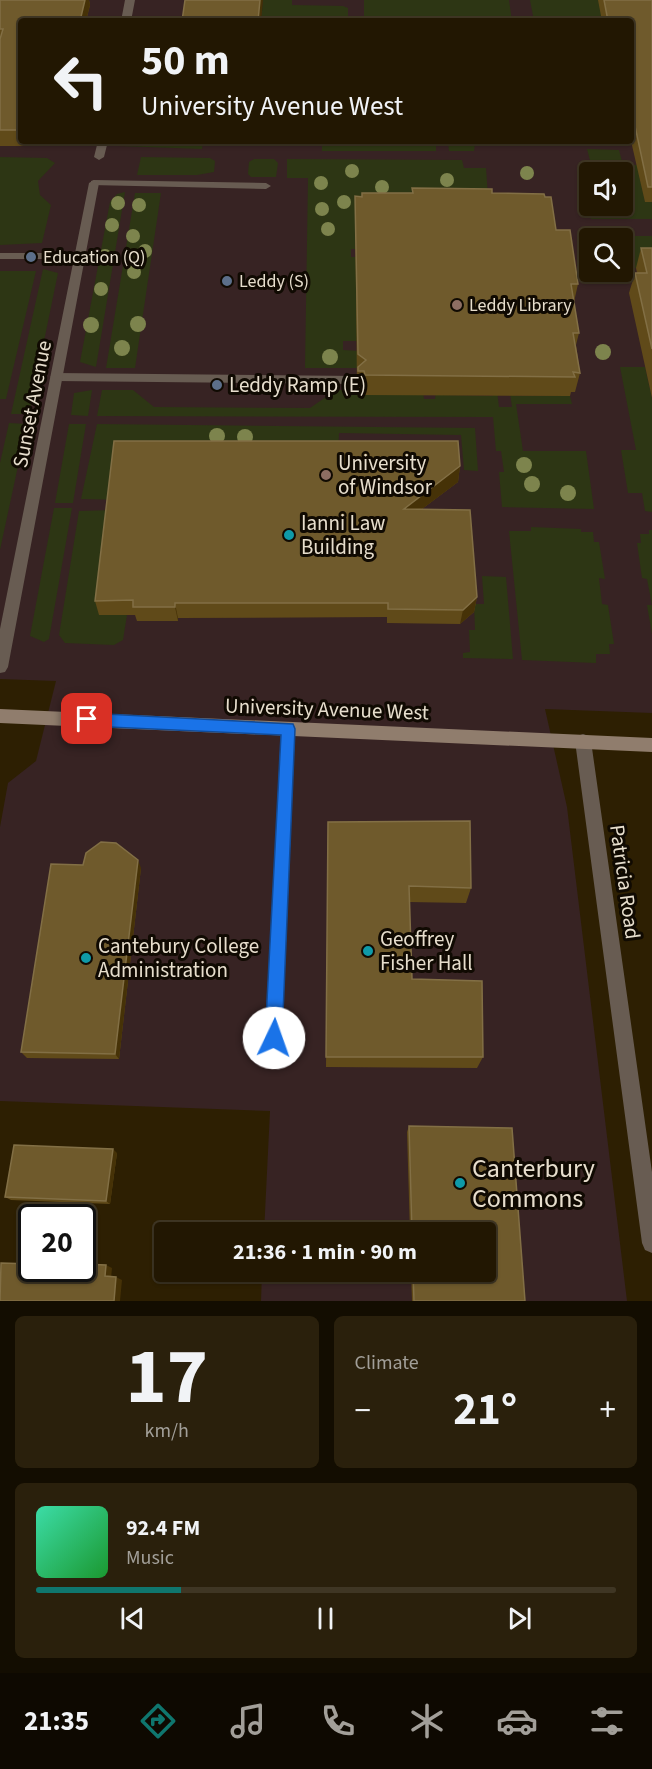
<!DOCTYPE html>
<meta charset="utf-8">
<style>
:root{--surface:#221702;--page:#2a200c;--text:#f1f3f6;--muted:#a29f99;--line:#3f3624;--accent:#0f766e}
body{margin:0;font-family:"Source Sans 3",sans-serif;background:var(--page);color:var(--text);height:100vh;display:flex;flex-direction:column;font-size:22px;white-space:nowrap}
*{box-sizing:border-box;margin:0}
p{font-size:20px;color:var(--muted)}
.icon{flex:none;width:33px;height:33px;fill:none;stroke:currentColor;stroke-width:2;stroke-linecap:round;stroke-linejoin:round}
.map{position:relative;height:1301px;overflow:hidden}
.details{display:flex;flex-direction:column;gap:15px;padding:15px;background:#130d01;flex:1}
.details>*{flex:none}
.hud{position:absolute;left:18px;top:18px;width:616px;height:126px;border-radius:6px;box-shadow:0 2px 4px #0004,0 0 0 2px var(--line);background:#221702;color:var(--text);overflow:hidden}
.tools{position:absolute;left:579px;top:162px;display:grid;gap:12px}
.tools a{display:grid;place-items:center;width:54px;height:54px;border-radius:6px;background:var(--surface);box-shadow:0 2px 4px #0004,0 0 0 2px var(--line);font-size:30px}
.speed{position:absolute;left:18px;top:1204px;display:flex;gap:12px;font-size:30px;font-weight:700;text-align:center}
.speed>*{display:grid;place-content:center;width:78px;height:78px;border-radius:50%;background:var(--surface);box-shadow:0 2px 4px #0004,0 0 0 2px var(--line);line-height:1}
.speed .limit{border:3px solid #111;border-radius:9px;background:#fff;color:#111}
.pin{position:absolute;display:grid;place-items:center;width:51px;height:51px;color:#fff;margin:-26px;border-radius:12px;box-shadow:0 3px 9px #0006}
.me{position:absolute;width:66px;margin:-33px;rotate:3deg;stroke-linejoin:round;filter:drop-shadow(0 0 4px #0008)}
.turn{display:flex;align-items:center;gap:21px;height:126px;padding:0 24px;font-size:27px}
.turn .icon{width:78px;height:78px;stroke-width:2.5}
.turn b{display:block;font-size:42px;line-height:51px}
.big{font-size:45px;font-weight:700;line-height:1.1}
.details .widget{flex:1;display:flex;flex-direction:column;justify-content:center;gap:9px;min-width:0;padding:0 21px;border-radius:9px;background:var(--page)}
.details .dial{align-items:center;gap:0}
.dial b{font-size:78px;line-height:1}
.song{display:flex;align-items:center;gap:18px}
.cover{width:72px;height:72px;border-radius:9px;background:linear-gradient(135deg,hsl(160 70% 55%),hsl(130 70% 35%))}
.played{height:6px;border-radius:3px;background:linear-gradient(90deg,var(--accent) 25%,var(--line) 25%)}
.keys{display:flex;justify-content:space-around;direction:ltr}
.heat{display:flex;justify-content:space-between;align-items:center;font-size:33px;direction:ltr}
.details .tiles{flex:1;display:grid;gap:15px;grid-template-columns:1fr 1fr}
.widget:last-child{grid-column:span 2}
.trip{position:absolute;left:154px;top:1222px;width:342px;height:60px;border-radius:6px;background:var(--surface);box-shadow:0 2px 4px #0004,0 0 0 2px var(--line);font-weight:700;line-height:60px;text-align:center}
.dock{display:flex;height:96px;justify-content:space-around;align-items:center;background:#0e0901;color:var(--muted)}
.dock .icon{width:42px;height:42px}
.dock .selected{color:var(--accent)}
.dock b{font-size:27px;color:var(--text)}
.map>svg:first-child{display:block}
.education{fill:#372323;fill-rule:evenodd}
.green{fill:#2d3614;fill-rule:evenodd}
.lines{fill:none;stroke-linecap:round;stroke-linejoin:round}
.lane{fill:#685c52;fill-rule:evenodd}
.street{fill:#685c52;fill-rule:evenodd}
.secondary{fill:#907d6d;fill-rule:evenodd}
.tree{fill:#7d844d}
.wall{fill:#604a19}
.shaded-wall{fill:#463207}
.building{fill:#6f5a2c;stroke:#826f45;stroke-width:1.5}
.route{fill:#1a73e8;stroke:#114b97;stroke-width:1.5}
.service-dot{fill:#5c6f8a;stroke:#100a02;stroke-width:2}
.education-dot{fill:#8d6e63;stroke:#100a02;stroke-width:2}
.culture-dot{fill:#0f9aa8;stroke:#100a02;stroke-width:2}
.labels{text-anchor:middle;stroke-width:6;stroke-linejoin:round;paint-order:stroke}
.far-poi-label{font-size:18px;fill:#e7decd;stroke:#100a02;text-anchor:start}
.poi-label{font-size:21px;fill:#e7decd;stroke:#100a02;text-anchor:start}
.street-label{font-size:21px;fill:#e7decd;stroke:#100a02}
.near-poi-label{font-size:26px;fill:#e7decd;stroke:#100a02;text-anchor:start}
</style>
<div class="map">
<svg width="652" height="1301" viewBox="0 0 652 1301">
<rect width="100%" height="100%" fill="#2d1f02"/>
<path class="education" d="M 0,0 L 652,0 L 652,713 L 545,709 L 567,807 L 627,1301 L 261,1301 L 262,1272 L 486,1272 L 486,1233 L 264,1233 L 270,1111 L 0,1101 L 0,827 L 8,783 L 36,761 L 56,681 L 0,679 ZM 21,21 L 632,21 L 632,141 L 21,141 ZM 590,172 L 622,172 L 622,206 L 590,206 ZM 590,238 L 622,238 L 622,272 L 590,272 Z"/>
<path class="green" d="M 263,0 L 292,0 L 292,5 L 343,6 L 348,8 L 348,21 L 261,21 Z
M 364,0 L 509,0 L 512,21 L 364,21 Z
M 530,0 L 601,0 L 606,21 L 534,21 Z
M 115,141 L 203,141 L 202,149 L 118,146 Z
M 322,141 L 486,141 L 475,144 L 474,151 L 449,151 L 448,143 L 436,144 L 436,151 L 322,151 Z
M 587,149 L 619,150 L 623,165 L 637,165 L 645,201 L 652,202 L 652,219 L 591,219 L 581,168 L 592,168 ZM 590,172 L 622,172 L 622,206 L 590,206 Z
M 0,157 L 47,158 L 55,163 L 38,181 L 40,195 L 51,205 L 42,243 L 0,245 Z
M 141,157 L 210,158 L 215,161 L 214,172 L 197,175 L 137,175 Z
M 254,159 L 274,159 L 278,163 L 276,177 L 251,177 L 248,174 L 249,162 Z
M 287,159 L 462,160 L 464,168 L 486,168 L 489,210 L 355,217 L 355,247 L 359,249 L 351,249 L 351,257 L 360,257 L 361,341 L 343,341 L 343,350 L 361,351 L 357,368 L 305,368 L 308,178 L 287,178 Z
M 125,192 L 96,367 L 80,362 L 110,202 L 117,194 Z
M 135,193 L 161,193 L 135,368 L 106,368 Z
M 625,236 L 652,236 L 652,268 L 631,268 Z
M 43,269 L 58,273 L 29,414 L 11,414 Z
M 0,271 L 36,271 L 6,399 L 0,399 Z
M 620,367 L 645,367 L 652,398 L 652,512 L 645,511 L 642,493 L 628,493 L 621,450 L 636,450 Z
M 92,390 L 88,416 L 71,415 L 74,393 Z
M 102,390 L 133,390 L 154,407 L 310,408 L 336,390 L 361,390 L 365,395 L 423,392 L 424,399 L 435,399 L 436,392 L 441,395 L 492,396 L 497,391 L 499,407 L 512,407 L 510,393 L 514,393 L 515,396 L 570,396 L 572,404 L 516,404 L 523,451 L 586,451 L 594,509 L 502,507 L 499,472 L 504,472 L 501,451 L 496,451 L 493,417 L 97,416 Z
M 9,423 L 27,424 L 0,550 L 0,463 Z
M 69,424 L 86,424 L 73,503 L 55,503 Z
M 97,424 L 475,428 L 478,471 L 464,470 L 461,435 L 339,433 L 338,457 L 127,500 L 81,499 Z
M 54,508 L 72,508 L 49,639 L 44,642 L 30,636 Z
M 114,510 L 99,615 L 127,615 L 123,640 L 114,645 L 65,643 L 59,635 L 79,511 Z
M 531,527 L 581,529 L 581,532 L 593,532 L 594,542 L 599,542 L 605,579 L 599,578 L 602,604 L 608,605 L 614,644 L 609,644 L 610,654 L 596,654 L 596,663 L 522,660 L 509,531 L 531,531 Z
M 649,530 L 652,530 L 652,634 L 647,605 L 652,605 L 647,579 L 642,578 L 637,543 L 641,543 L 640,534 L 649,534 Z
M 482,576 L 506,577 L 513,659 L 463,658 L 463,653 L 470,652 L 469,630 L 475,630 L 474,604 L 484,604 Z"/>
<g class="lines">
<path class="lane" d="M 94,180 L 266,183 L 271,186 L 266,189 L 91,185 L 91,181 Z
M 0,253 L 80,253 L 85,256 L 80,259 L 0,259 Z
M 56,373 L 357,376 L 363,380 L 357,384 L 56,381 L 50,377 Z
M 288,723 L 293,725 L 295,729 L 282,1038 L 280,1044 L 274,1046 L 268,1044 L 266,1038 L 281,729 L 283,725 Z"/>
<path class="street" d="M 125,0 L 135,0 L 131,21 L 121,21 Z
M 98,141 L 108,141 L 104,157 L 99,160 L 94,157 Z
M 94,180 L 99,183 L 8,667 L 5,672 L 0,673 L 0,629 L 89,183 Z
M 583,734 L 589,736 L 591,741 L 652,1172 L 652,1253 L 645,1250 L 642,1243 L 575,741 L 577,736 Z"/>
<path class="secondary" d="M 0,709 L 652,738 L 652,752 L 0,723 Z"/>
</g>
<g class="tree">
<circle cx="352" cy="171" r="7"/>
<circle cx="527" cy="173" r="7"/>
<circle cx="447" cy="180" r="7"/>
<circle cx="321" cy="183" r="7"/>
<circle cx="382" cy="187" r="7"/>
<circle cx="344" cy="202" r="7"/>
<circle cx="118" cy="203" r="7"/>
<circle cx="139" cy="205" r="7"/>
<circle cx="322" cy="209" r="7"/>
<circle cx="112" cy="225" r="7"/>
<circle cx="328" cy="229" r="7"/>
<circle cx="133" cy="236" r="7"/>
<circle cx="145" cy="251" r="7"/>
<circle cx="105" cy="256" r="7"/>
<circle cx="134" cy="272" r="7"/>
<circle cx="101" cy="289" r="7"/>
<circle cx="138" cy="324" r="8"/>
<circle cx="91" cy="325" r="8"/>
<circle cx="122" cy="348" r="8"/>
<circle cx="603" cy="352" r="8"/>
<circle cx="330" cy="357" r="8"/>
<circle cx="217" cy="436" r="8"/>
<circle cx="245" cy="437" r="8"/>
<circle cx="524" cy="465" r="8"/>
<circle cx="532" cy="484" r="8"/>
<circle cx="568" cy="493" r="8"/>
</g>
<path class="wall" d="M 0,0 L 89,0 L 90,5 L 86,21 L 21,21 L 21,141 L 47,141 L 46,146 L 0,146 Z
M 598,0 L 652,0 L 652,202 L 645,202 L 631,141 L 632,21 L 602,21 Z
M 412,188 L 545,197 L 556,230 L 578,284 L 574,302 L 579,333 L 576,345 L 580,373 L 575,392 L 571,392 L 570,396 L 364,395 L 364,390 L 357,390 L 355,196 L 412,193 Z
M 641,248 L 652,248 L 652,398 L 629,293 L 635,273 L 637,273 L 636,268 Z
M 460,466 L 458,482 L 422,509 L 477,597 L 474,612 L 460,624 L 387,623 L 387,617 L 178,618 L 178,621 L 137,621 L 135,615 L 99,615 L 95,601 Z
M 328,822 L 471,888 L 466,903 L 409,902 L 412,979 L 483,1057 L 477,1068 L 326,1067 Z
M 141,868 L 119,1059 L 27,1058 L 21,1052 Z
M 409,1126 L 512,1128 L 525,1301 L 412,1301 L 411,1272 L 486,1272 L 486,1233 L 410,1233 L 407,1132 Z
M 117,1153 L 110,1204 L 11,1200 L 5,1197 Z"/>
<path class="shaded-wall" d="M 85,0 L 89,0 L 90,5 L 86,21 L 80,21 Z
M 260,0 L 263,0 L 261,21 L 258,21 Z
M 460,466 L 458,482 L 402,524 L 404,509 Z
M 477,597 L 474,612 L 460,624 L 463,610 Z
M 175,603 L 178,618 L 178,621 L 175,607 Z
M 138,860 L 141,868 L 119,1059 L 115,1054 Z
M 113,1149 L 117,1153 L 110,1204 L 106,1201 Z
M 106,1265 L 112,1268 L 111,1279 L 105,1276 Z
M 116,1277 L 122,1280 L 120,1301 L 114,1301 Z"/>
<path class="building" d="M 0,0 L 85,0 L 80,21 L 21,21 L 21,130 L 0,130 L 0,39 L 3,29 L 0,29 Z
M 185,0 L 260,0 L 258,21 L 182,21 Z
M 604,0 L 652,0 L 652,187 L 648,187 L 632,112 L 632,21 L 608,21 Z
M 412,188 L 492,189 L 492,193 L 544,194 L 545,197 L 551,197 L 556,230 L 570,230 L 578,284 L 571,284 L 579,333 L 573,333 L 580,373 L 573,372 L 575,377 L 365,375 L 364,371 L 358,371 L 358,367 L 366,360 L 358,354 L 355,196 L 362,197 L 362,193 L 413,193 Z
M 641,248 L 652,248 L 652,349 L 635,273 L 647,273 Z
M 114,441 L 458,441 L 460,466 L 404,509 L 470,510 L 477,597 L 463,610 L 388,609 L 388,603 L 175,603 L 175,607 L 133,607 L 133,600 L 95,601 Z
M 470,821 L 471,888 L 409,886 L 412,979 L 482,981 L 483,1057 L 326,1057 L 328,822 Z
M 101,842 L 116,843 L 138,860 L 115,1054 L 21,1052 L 51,864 L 83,865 L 86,853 Z
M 409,1126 L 512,1128 L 525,1301 L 414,1301 L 413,1272 L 486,1272 L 486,1233 L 412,1233 Z
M 14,1145 L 113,1149 L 106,1201 L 5,1197 Z
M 1,1263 L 32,1264 L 32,1269 L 82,1269 L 82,1264 L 106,1265 L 105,1276 L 116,1277 L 114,1301 L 0,1301 Z"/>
<path class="route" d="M 87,713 L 293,724 L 295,729 L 282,1038 L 280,1044 L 274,1047 L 268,1044 L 265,1038 L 281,735 L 87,726 L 80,719 Z"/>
<g class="service-dot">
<circle cx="31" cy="257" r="6"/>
<circle cx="227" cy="281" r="6"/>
<circle cx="217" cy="385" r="6"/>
</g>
<g class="education-dot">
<circle cx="457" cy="305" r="6"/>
<circle cx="326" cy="475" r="6"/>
</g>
<g class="culture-dot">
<circle cx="289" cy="535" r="6"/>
<circle cx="368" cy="951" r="6"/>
<circle cx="86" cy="958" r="6"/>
<circle cx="460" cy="1183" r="6"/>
</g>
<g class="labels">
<g class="far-poi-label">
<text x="43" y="263">Education (Q)</text>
<text x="239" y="287">Leddy (S)</text>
<text x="469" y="311">Leddy Library</text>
</g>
<g class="poi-label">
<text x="229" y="392">Leddy Ramp (E)</text>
<text x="338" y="470">University<tspan x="338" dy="24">of Windsor</tspan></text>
<text x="301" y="530">Ianni Law<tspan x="301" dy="24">Building</tspan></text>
<text x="380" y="946">Geoffrey<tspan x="380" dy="24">Fisher Hall</tspan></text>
<text x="98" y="953">Cantebury College<tspan x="98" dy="24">Administration</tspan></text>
</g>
<g class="street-label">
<text transform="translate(32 404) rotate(-79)" y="7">Sunset Avenue</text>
<text transform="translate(327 709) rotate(2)" y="7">University Avenue West</text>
<text transform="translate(625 882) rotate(82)" y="7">Patricia Road</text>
</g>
<g class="near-poi-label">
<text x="472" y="1177">Canterbury<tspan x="472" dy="30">Commons</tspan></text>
</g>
</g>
</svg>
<div class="tools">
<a><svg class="icon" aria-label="sound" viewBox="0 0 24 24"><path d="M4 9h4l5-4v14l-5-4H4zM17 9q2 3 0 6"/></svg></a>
<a><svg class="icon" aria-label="search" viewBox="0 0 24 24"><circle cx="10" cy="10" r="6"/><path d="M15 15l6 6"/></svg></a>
</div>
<div class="speed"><div class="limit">20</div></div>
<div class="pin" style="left:87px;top:719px;background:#d93025"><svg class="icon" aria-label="arrive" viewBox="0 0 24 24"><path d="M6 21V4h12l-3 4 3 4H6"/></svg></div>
<svg class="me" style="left:274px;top:1038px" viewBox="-20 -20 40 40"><circle r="19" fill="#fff"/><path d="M0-13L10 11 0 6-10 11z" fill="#1a73e8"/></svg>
<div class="trip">21:36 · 1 min · 90 m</div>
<div class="hud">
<div class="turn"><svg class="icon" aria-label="left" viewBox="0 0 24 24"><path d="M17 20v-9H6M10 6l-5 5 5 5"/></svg><div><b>50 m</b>University Avenue West</div></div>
</div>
</div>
<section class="details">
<div class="tiles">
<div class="widget dial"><b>17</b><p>km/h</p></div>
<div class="widget"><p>Climate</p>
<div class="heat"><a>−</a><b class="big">21°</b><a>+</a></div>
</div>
<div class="widget">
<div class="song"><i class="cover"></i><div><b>92.4 FM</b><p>Music</p></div></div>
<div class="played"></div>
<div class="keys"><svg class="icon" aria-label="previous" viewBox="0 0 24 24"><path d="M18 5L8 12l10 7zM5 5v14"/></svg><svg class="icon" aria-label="pause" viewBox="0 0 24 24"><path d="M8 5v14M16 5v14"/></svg><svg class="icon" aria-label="next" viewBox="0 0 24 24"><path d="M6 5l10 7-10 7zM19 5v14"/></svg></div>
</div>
</div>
</section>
<nav class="dock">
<b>21:35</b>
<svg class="icon selected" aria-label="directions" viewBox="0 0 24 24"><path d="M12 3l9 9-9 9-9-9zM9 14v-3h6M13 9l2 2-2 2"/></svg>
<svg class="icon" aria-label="music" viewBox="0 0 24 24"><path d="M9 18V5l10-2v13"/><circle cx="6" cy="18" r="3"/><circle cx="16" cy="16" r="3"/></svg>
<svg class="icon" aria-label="phone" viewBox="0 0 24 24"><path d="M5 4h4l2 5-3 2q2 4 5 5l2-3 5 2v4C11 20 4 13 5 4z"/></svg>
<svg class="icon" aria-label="climate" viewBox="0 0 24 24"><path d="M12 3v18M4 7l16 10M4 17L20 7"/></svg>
<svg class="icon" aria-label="car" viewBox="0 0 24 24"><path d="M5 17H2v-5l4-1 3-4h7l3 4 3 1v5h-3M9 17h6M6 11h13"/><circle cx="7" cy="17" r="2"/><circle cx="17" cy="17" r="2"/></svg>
<svg class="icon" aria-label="filters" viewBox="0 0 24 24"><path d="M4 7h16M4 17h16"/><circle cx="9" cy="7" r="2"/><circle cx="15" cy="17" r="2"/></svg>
</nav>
